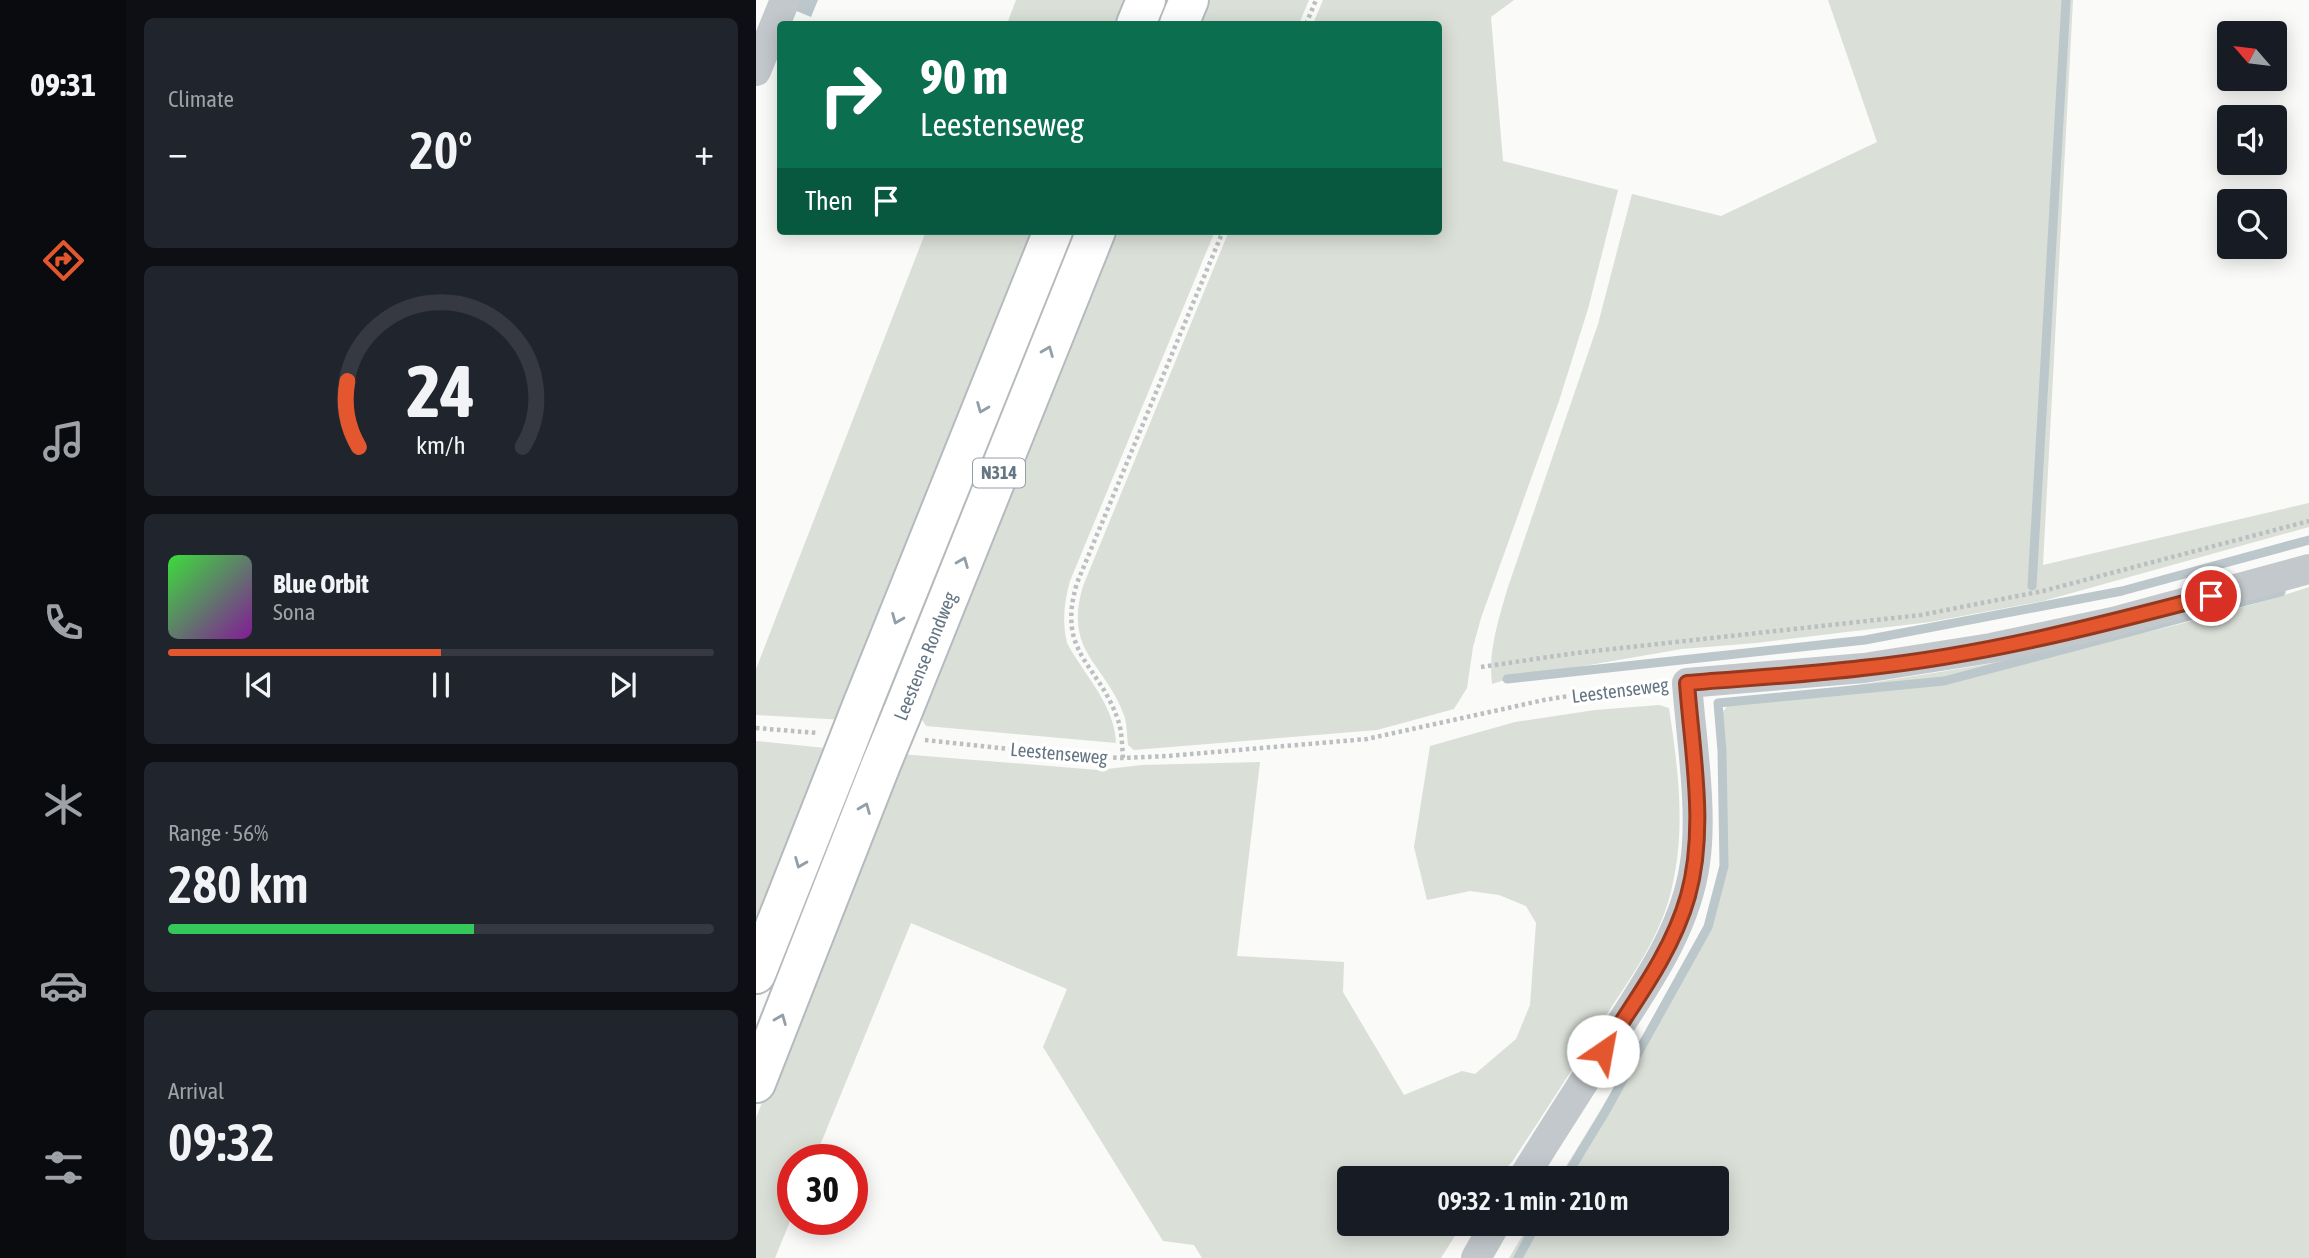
<!DOCTYPE html>
<meta charset="utf-8">
<style>
:root{--surface:#171b24;--page:#20242c;--text:#f1f3f6;--muted:#9ea1a6;--line:#363941;--accent:#e4572e}
body{margin:0;font-family:"Asap Condensed",sans-serif;background:var(--page);color:var(--text);height:100vh;display:flex;flex-direction:column;font-size:26px;white-space:nowrap}
*{box-sizing:border-box;margin:0}
p{font-size:23px;color:var(--muted)}
.icon{flex:none;width:38px;height:38px;fill:none;stroke:currentColor;stroke-width:2;stroke-linecap:round;stroke-linejoin:round}
.map{position:relative;flex:1;overflow:hidden}
.panel{display:flex;flex-direction:column;gap:18px;padding:18px;background:#0d0f14;width:630px}
.panel>*{flex:none}
.hud{position:absolute;left:21px;top:21px;width:665px;height:214px;border-radius:7px;box-shadow:0 4px 18px #0003;background:#0b6e4f;color:#fff;overflow:hidden}
.needle{width:46px;rotate:298deg}
.tools{position:absolute;left:1461px;top:21px;display:grid;gap:14px}
.tools a{display:grid;place-items:center;width:70px;height:70px;border-radius:7px;background:var(--surface);box-shadow:0 4px 18px #0003;font-size:35px}
.speed{position:absolute;left:21px;top:1144px;display:flex;gap:14px;font-size:35px;font-weight:700;text-align:center}
.speed>*{display:grid;place-content:center;width:91px;height:91px;border-radius:50%;background:var(--surface);box-shadow:0 4px 18px #0003;line-height:1}
.speed .limit{border:10px solid #d22;background:#fff;color:#111}
.pin{position:absolute;display:grid;place-items:center;width:60px;height:60px;color:#fff;margin:-30px;border:4px solid #fff;border-radius:50%;box-shadow:0 2px 7px #0007}
.me{position:absolute;width:77px;margin:-38px;rotate:33deg;stroke-linejoin:round;filter:drop-shadow(0 0 5px #0008)}
.turn{display:flex;align-items:center;gap:24px;height:147px;padding:0 28px;font-size:32px}
.turn .icon{width:91px;height:91px;stroke-width:2.5}
.turn b{display:block;font-size:49px;line-height:60px}
.then{display:flex;align-items:center;height:66px;padding:0 28px;background:#0003;gap:14px;font-size:26px}
.big{font-size:52px;font-weight:600;line-height:1.1}
.panel .tile{flex:1;display:flex;flex-direction:column;justify-content:center;gap:10px;min-width:0;padding:0 24px;border-radius:10px;background:var(--page)}
.panel .dial{align-items:center;gap:0}
.dial svg{height:182px;overflow:visible;fill:none;stroke:var(--line);stroke-width:7;stroke-linecap:round;text-anchor:middle}
.dial text{fill:var(--text);stroke:none}
.song{display:flex;align-items:center;gap:21px}
.cover{width:84px;height:84px;border-radius:10px;background:linear-gradient(135deg,hsl(120 70% 55%),hsl(290 70% 35%))}
.played{height:7px;border-radius:4px;background:linear-gradient(90deg,var(--accent) 50%,var(--line) 50%)}
.keys{display:flex;justify-content:space-around;direction:ltr}
.heat{display:flex;justify-content:space-between;align-items:center;font-size:38px;direction:ltr}
.charge{height:10px;border-radius:5px;background:linear-gradient(90deg,#34c759 56%,var(--line) 0)}
.trip{position:absolute;left:581px;top:1166px;width:392px;height:70px;border-radius:7px;background:var(--surface);box-shadow:0 4px 18px #0003;font-weight:600;line-height:70px;text-align:center}
main{display:flex;flex:1;min-height:0}
.menu{display:flex;flex-direction:column;width:126px;justify-content:space-around;align-items:center;background:#090b0e;color:var(--muted)}
.menu .icon{width:49px;height:49px}
.menu .selected{color:var(--accent)}
.menu b{font-size:32px;color:var(--text)}
.map>svg:first-child{display:block}
.green{fill:#dadfd7}
.water{fill:#bbc7cb}
.lines{fill:none;stroke-linecap:round;stroke-linejoin:round}
.stream{stroke:#bbc7cb;stroke-width:9}
.primary-casing{stroke:#b5babe;stroke-width:42}
.path{stroke:#bbbfc2;stroke-width:4.5;stroke-dasharray:3.5 3.5;stroke-linecap:butt}
.street{stroke:#c3c8cc;stroke-width:30}
.primary{stroke:#fff;stroke-width:38}
.primary-bridge-casing{stroke:#b5babe;stroke-width:42;stroke-linecap:butt}
.primary-bridge{stroke:#fff;stroke-width:38}
.oneway{stroke:#939fa8}
.route-casing{stroke:#94391e;stroke-width:18}
.route{stroke:#e4572e;stroke-width:12}
.labels{text-anchor:middle;stroke-width:7;stroke-linejoin:round;paint-order:stroke}
.shield{fill:#fff;stroke:#939fa8;stroke-width:2}
.shield-label{font-size:18px;font-weight:bold;fill:#657683}
.street-label{font-size:19px;fill:#657683;stroke:#fff}
</style>
<main>
<nav class="menu">
<b>09:31</b>
<svg class="icon selected" aria-label="directions" viewBox="0 0 24 24"><path d="M12 3l9 9-9 9-9-9zM9 14v-3h6M13 9l2 2-2 2"/></svg>
<svg class="icon" aria-label="music" viewBox="0 0 24 24"><path d="M9 18V5l10-2v13"/><circle cx="6" cy="18" r="3"/><circle cx="16" cy="16" r="3"/></svg>
<svg class="icon" aria-label="phone" viewBox="0 0 24 24"><path d="M5 4h4l2 5-3 2q2 4 5 5l2-3 5 2v4C11 20 4 13 5 4z"/></svg>
<svg class="icon" aria-label="climate" viewBox="0 0 24 24"><path d="M12 3v18M4 7l16 10M4 17L20 7"/></svg>
<svg class="icon" aria-label="car" viewBox="0 0 24 24"><path d="M5 17H2v-5l4-1 3-4h7l3 4 3 1v5h-3M9 17h6M6 11h13"/><circle cx="7" cy="17" r="2"/><circle cx="17" cy="17" r="2"/></svg>
<svg class="icon" aria-label="filters" viewBox="0 0 24 24"><path d="M4 7h16M4 17h16"/><circle cx="9" cy="7" r="2"/><circle cx="15" cy="17" r="2"/></svg>
</nav>
<section class="panel">
<div class="tile"><p>Climate</p>
<div class="heat"><a>−</a><b class="big">20°</b><a>+</a></div>
</div>
<div class="tile dial"><svg viewBox="0 0 100 80">
<path d="M14 69A42 42 0 1 1 86 69"/>
<path d="M14 69A42 42 0 0 1 9 40" stroke="#e4572e"/>
<text x="50" y="56" font-size="32" font-weight="700">24</text>
<text x="50" y="72" font-size="11">km/h</text>
</svg></div>
<div class="tile">
<div class="song"><i class="cover"></i><div><b>Blue Orbit</b><p>Sona</p></div></div>
<div class="played"></div>
<div class="keys"><svg class="icon" aria-label="previous" viewBox="0 0 24 24"><path d="M18 5L8 12l10 7zM5 5v14"/></svg><svg class="icon" aria-label="pause" viewBox="0 0 24 24"><path d="M8 5v14M16 5v14"/></svg><svg class="icon" aria-label="next" viewBox="0 0 24 24"><path d="M6 5l10 7-10 7zM19 5v14"/></svg></div>
</div>
<div class="tile"><p>Range · 56%</p><b class="big">280 km</b><div class="charge"></div></div>
<div class="tile"><p>Arrival</p><b class="big">09:32</b></div>
</section>
<div class="map">
<svg width="1553" height="1258" viewBox="0 0 1553 1258">
<rect width="100%" height="100%" fill="#fafaf8"/>
<path class="green" d="M 260,0 L 378,0 L 369,24 L 251,24 Z
M 440,0 L 553,0 L 543,24 L 430,24 Z
M 567,0 L 758,0 L 735,17 L 747,161 L 862,190 L 832,309 L 803,401 L 725,618 L 717,647 L 711,688 L 698,709 L 621,730 L 378,750 L 372,745 C 371,737 371,727 369,718 C 350,662 307,654 327,586 L 473,231 L 682,231 L 682,24 L 557,24 Z
M 1072,0 L 1317,0 L 1287,565 L 1553,503 L 1553,527 L 1287,601 L 1174,622 L 1000,643 L 926,649 L 752,679 L 736,684 C 732,651 742,622 751,590 L 842,324 L 876,194 L 965,216 L 1121,142 Z
M 170,231 L 285,231 L 89,720 L 0,715 L 0,669 Z
M 348,231 L 459,231 L 314,581 C 308,603 306,621 311,643 C 328,675 359,705 360,743 L 170,726 L 158,707 Z
M 1553,587 L 1553,1258 L 753,1258 L 774,1223 L 961,1223 L 961,1178 L 803,1178 L 941,952 L 960,901 L 968,829 L 967,758 L 961,719 L 973,704 C 1167,675 1366,649 1553,587 Z
M 903,705 L 913,708 C 922,768 930,828 916,887 C 906,934 877,974 851,1014 C 820,1064 788,1113 756,1162 L 741,1178 L 593,1178 L 593,1223 L 707,1223 L 685,1258 L 446,1258 L 438,1245 L 407,1241 L 287,1047 L 311,989 L 155,923 L 58,1160 L 37,1160 L 37,1214 L 19,1258 L 0,1258 L 0,1118 L 144,754 L 342,770 L 386,765 L 504,762 L 481,956 L 588,962 L 587,992 L 648,1095 L 706,1071 L 719,1074 L 760,1039 L 774,1005 L 780,923 L 770,906 L 743,895 L 714,891 L 671,900 L 658,847 L 674,746 L 759,722 L 839,710 Z
M 0,741 L 79,749 L 0,948 Z"/>
<path class="water" d="M 42,0 L 62,0 L 55,17 L 38,10 Z"/>
<g class="lines">
<path class="stream" d="M 1276,586 L 1310,0
M 751,679 L 1109,640 L 1366,591 L 1553,540
M 809,1178 L 848,1114 L 952,927 L 968,866 L 966,751 L 962,703 L 1188,681 L 1525,592
M 762,1258 L 781,1223"/>
<defs>
<path id="primary" d="M 380,24 L 390,0
M 423,24 L 433,0
M 107,703 L 297,231
M 145,716 L 340,231
M 0,974 L 87,754
M 0,1083 L 124,767"/>
</defs>
<use href="#primary" class="primary-casing"/>
<path class="path" d="M 550,24 L 560,0
M 725,667 L 820,653 L 1165,615 L 1287,591 L 1553,521
M 0,728 L 61,733
M 169,740 L 318,756 L 367,758 L 412,756 L 611,739 L 788,700 L 849,690 L 902,685
M 367,758 C 366,746 366,731 362,720 C 342,662 300,654 321,583 L 467,231"/>
<path class="street" d="M 0,71 L 29,0
M 767,1178 C 796,1131 826,1085 855,1039 C 890,984 930,929 939,863 C 947,810 935,737 931,683 L 1108,668 L 1235,648 L 1357,622 L 1553,569
M 720,1258 L 740,1223"/>
<use href="#primary" class="primary"/>
<defs>
<path id="primary-bridge" d="M 87,754 L 107,703
M 124,767 L 145,716"/>
</defs>
<use href="#primary-bridge" class="primary-bridge-casing"/>
<use href="#primary-bridge" class="primary-bridge"/>
</g>
<defs><path id="oneway-chevron" d="M-2-3.5L2.5 0L-2 3.5" fill="none" stroke-width="1.6" stroke-linecap="round" stroke-linejoin="round" transform="scale(1.75)"/></defs>
<g class="oneway">
<use href="#oneway-chevron" transform="translate(292 351) rotate(-68)"/>
<use href="#oneway-chevron" transform="translate(226 408) rotate(112)"/>
<use href="#oneway-chevron" transform="translate(207 562) rotate(-68)"/>
<use href="#oneway-chevron" transform="translate(141 619) rotate(112)"/>
<use href="#oneway-chevron" transform="translate(109 808) rotate(-68)"/>
<use href="#oneway-chevron" transform="translate(44 863) rotate(112)"/>
<use href="#oneway-chevron" transform="translate(25 1019) rotate(-68)"/>
</g>
<g class="lines">
<defs>
<path id="route" d="M 847,1051 C 878,1002 916,953 932,896 C 951,828 936,752 931,683 C 989,678 1048,675 1106,668 C 1224,656 1341,626 1455,596"/>
</defs>
<use href="#route" class="route-casing"/>
<use href="#route" class="route"/>
</g>
<g class="labels">
<rect class="shield" x="217" y="458.5" width="52" height="29" rx="5"/>
<g class="shield-label">
<text x="243" y="479">N314</text>
</g>
<g class="street-label">
<text transform="translate(169 656) rotate(-68)" y="7">Leestense Rondweg</text>
<text transform="translate(864 690) rotate(-7)" y="7">Leestenseweg</text>
<text transform="translate(303 753) rotate(5)" y="7">Leestenseweg</text>
</g>
</g>
</svg>
<div class="tools">
<a><svg class="needle" viewBox="-14 -14 28 28"><path d="M0-13l5 13h-10z" fill="#e53935"/><path d="M0 13l5-13h-10z" fill="#9ea1a6"/></svg></a>
<a><svg class="icon" aria-label="sound" viewBox="0 0 24 24"><path d="M4 9h4l5-4v14l-5-4H4zM17 9q2 3 0 6"/></svg></a>
<a><svg class="icon" aria-label="search" viewBox="0 0 24 24"><circle cx="10" cy="10" r="6"/><path d="M15 15l6 6"/></svg></a>
</div>
<div class="speed"><div class="limit">30</div></div>
<div class="pin" style="left:1455px;top:596px;background:#d93025"><svg class="icon" aria-label="arrive" viewBox="0 0 24 24"><path d="M6 21V4h12l-3 4 3 4H6"/></svg></div>
<svg class="me" style="left:847px;top:1051px" viewBox="-20 -20 40 40"><circle r="19" fill="#fff"/><path d="M0-13L10 11 0 6-10 11z" fill="#e4572e"/></svg>
<div class="trip">09:32 · 1 min · 210 m</div>
<div class="hud">
<div class="turn"><svg class="icon" aria-label="right" viewBox="0 0 24 24"><path d="M7 20v-9h11M14 6l5 5-5 5"/></svg><div><b>90 m</b>Leestenseweg</div></div>
<div class="then">Then<svg class="icon" aria-label="arrive" viewBox="0 0 24 24"><path d="M6 21V4h12l-3 4 3 4H6"/></svg></div>
</div>
</div>
</main>
